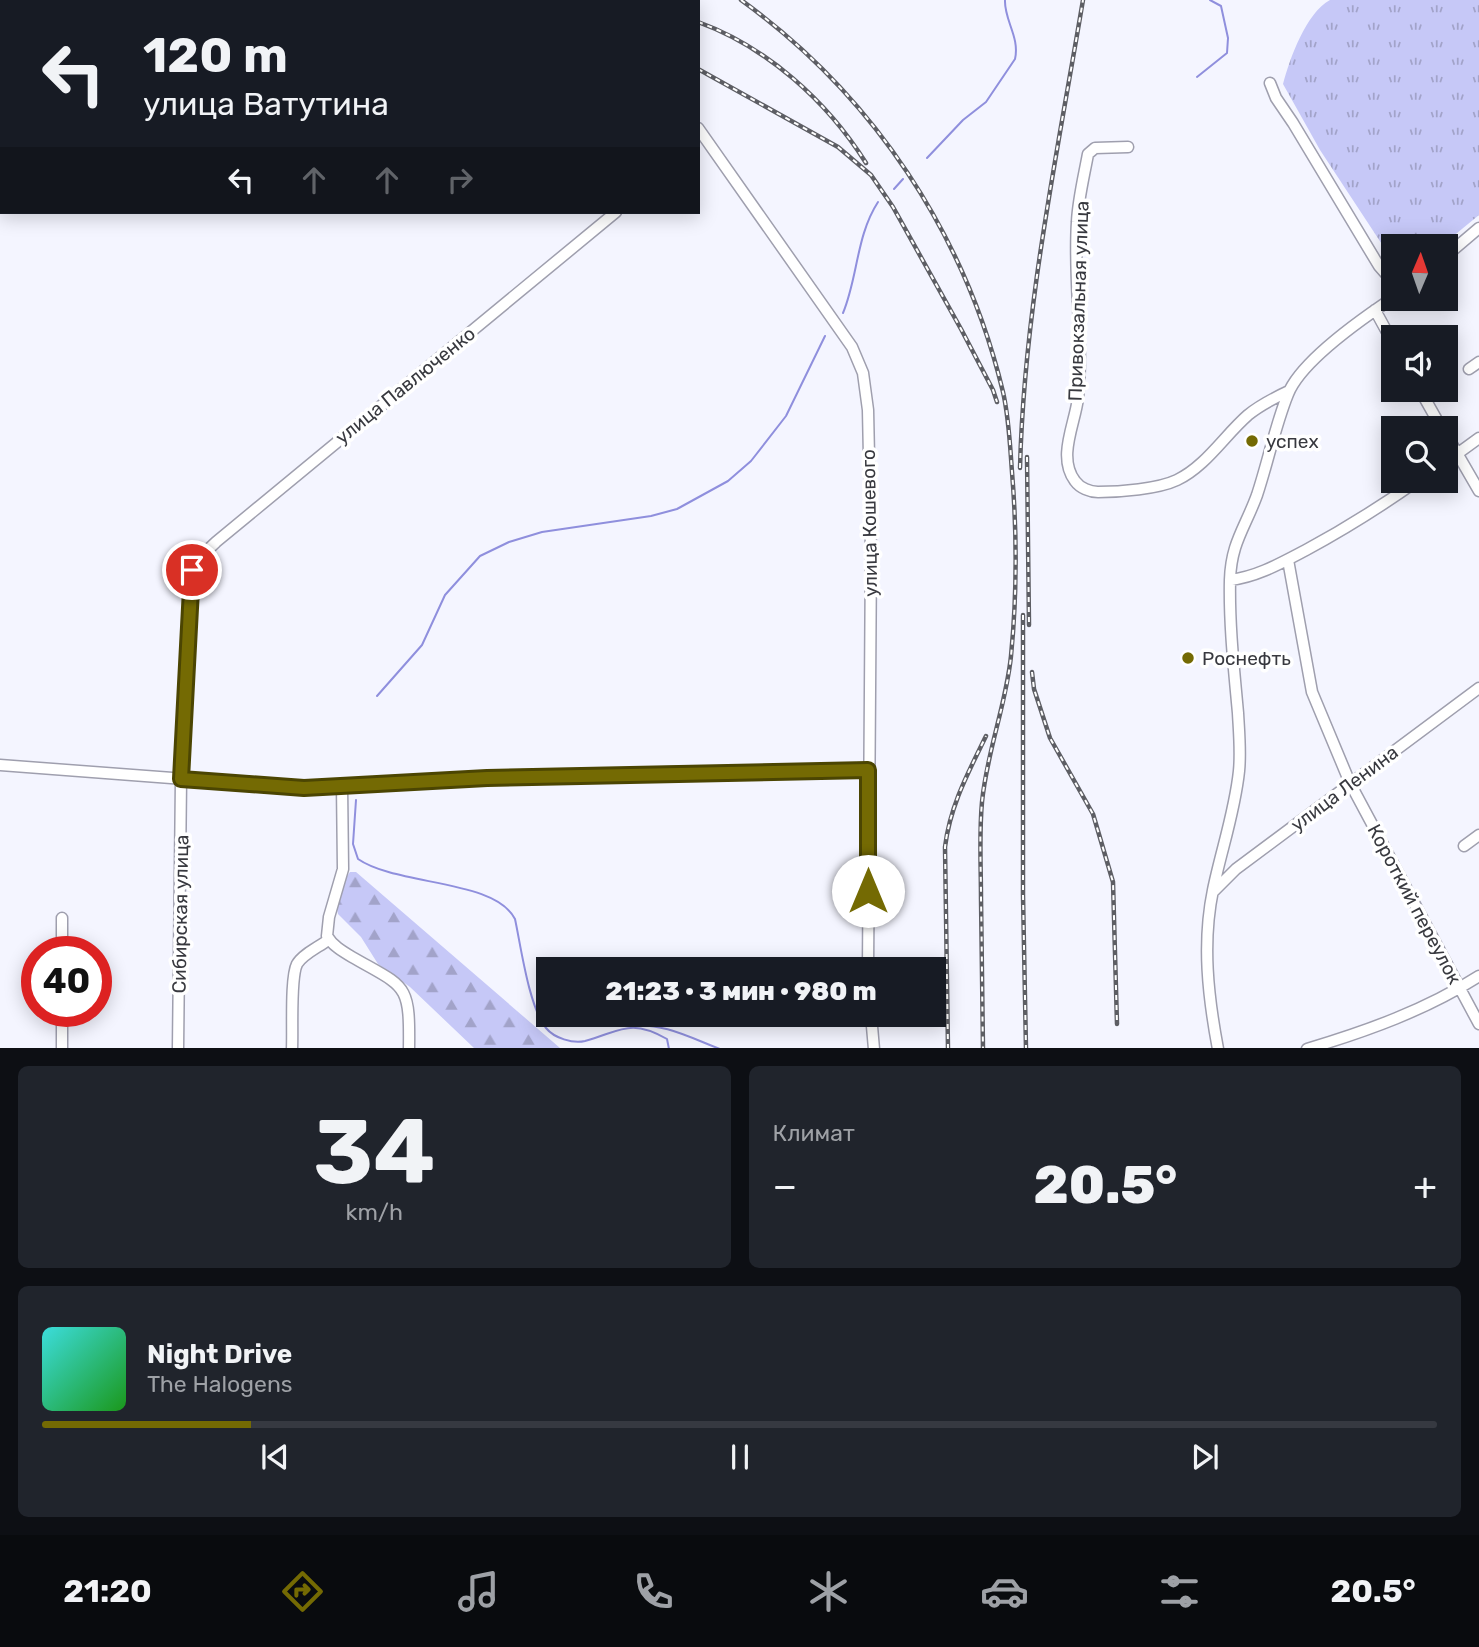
<!DOCTYPE html>
<html lang="ru">
<meta charset="utf-8">
<style>
:root{--surface:#171b24;--page:#20242c;--text:#f1f3f6;--muted:#9ea1a6;--line:#363941;--accent:#746a03}
body{margin:0;font-family:Rubik,sans-serif;background:var(--page);color:var(--text);height:100vh;display:flex;flex-direction:column;font-size:26px;white-space:nowrap}
*{box-sizing:border-box;margin:0}
p{font-size:23px;color:var(--muted)}
.icon{flex:none;width:38px;height:38px;fill:none;stroke:currentColor;stroke-width:2;stroke-linecap:round;stroke-linejoin:round}
.map{position:relative;height:1048px;overflow:hidden}
.side{display:flex;flex-direction:column;gap:18px;padding:18px;background:#0d0f14;flex:1}
.side>*{flex:none}
.top-card{position:absolute;left:0px;top:0px;width:700px;height:214px;box-shadow:0 4px 18px #0003;background:#171b24;color:var(--text);overflow:hidden}
.needle{width:46px;rotate:2deg}
.tools{position:absolute;left:1381px;top:234px;display:grid;gap:14px}
.tools a{display:grid;place-items:center;width:77px;height:77px;border-radius:0px;background:var(--surface);box-shadow:0 4px 18px #0003;font-size:35px}
.speed{position:absolute;left:21px;top:936px;display:flex;gap:14px;font-size:35px;font-weight:700;text-align:center}
.speed>*{display:grid;place-content:center;width:91px;height:91px;border-radius:50%;background:var(--surface);box-shadow:0 4px 18px #0003;line-height:1}
.speed .limit{border:10px solid #d22;background:#fff;color:#111}
.pin{position:absolute;display:grid;place-items:center;width:60px;height:60px;color:#fff;margin:-30px;border:4px solid #fff;border-radius:50%;box-shadow:0 2px 7px #0007}
.me{position:absolute;width:77px;margin:-38px;rotate:0deg;stroke-linejoin:round;filter:drop-shadow(0 0 5px #0008)}
.turn{display:flex;align-items:center;gap:24px;height:147px;padding:0 28px;font-size:32px}
.turn .icon{width:91px;height:91px;stroke-width:2.5}
.turn b{display:block;font-size:49px;line-height:60px}
.lanes{display:flex;align-items:center;height:66px;padding:0 28px;background:#0003;justify-content:center;gap:35px;direction:ltr}
.lanes .off{opacity:.35}
.big{font-size:52px;font-weight:800;line-height:1.1}
.side .card{flex:1;display:flex;flex-direction:column;justify-content:center;gap:10px;min-width:0;padding:0 24px;border-radius:10px;background:var(--page)}
.side .dial{align-items:center;gap:0}
.dial b{font-size:91px;line-height:1}
.song{display:flex;align-items:center;gap:21px}
.cover{width:84px;height:84px;border-radius:10px;background:linear-gradient(135deg,hsl(180 70% 55%),hsl(120 70% 35%))}
.played{height:7px;border-radius:4px;background:linear-gradient(90deg,var(--accent) 15%,var(--line) 15%)}
.keys{display:flex;justify-content:space-around;direction:ltr}
.heat{display:flex;justify-content:space-between;align-items:center;font-size:38px;direction:ltr}
.side .tiles{flex:1;display:grid;gap:18px;grid-template-columns:1fr 1fr}
.card:last-child{grid-column:span 2}
.trip{position:absolute;left:536px;top:957px;width:410px;height:70px;border-radius:0px;background:var(--surface);box-shadow:0 4px 18px #0003;font-weight:800;line-height:70px;text-align:center}
.tab-bar{display:flex;height:112px;justify-content:space-around;align-items:center;background:#090b0e;color:var(--muted)}
.tab-bar .icon{width:49px;height:49px}
.tab-bar .selected{color:var(--accent)}
.tab-bar b{font-size:32px;color:var(--text)}
.map>svg:first-child{display:block}
.forest{fill:url(#forest-firs)}
.park{fill:url(#park-tufts)}
.lines{fill:none;stroke-linecap:round;stroke-linejoin:round}
.stream{stroke:#8f8fdd;stroke-width:2}
.minor-casing{stroke:#9f9fae;stroke-width:13}
.minor{stroke:#fff;stroke-width:10}
.rail-casing{stroke:#5d5e64;stroke-width:4.5}
.rail{stroke:#fff;stroke-width:2;stroke-dasharray:5;stroke-linecap:butt}
.route-casing{stroke:#4b4502;stroke-width:18}
.route{stroke:#746a03;stroke-width:12}
.poi-dot{fill:#746a03;stroke:#fff;stroke-width:2.5}
.labels{text-anchor:middle;stroke-width:7;stroke-linejoin:round;paint-order:stroke}
.street-label{font-size:19px;fill:#38393f;stroke:#fff}
.poi-label{font-size:19px;fill:#38393f;stroke:#fff;text-anchor:start}
</style>
<div class="map">
<svg width="1479" height="1049" viewBox="0 0 1479 1049">
<defs>
<pattern id="forest-firs" width="22" height="20" patternUnits="userSpaceOnUse" patternTransform="scale(1.75)"><rect width="22" height="20" fill="#c6c8f7"/><path d="M5 1l3.5 6h-7zM16 11l3.5 6h-7z" fill="#a2a3c9"/></pattern>
<pattern id="park-tufts" width="24" height="20" patternUnits="userSpaceOnUse" patternTransform="scale(1.75)"><rect width="24" height="20" fill="#c6c8f7"/><path d="M3 7l-1-3M5 7V3M7 7l1-3M15 17l-1-3M17 17v-4M19 17l1-3" fill="none" stroke="#a2a3c9"/></pattern>
</defs>
<rect width="100%" height="100%" fill="#f4f5ff"/>
<path class="forest" d="M 350,872 L 356,872 L 560,1048 L 474,1048 L 410,987 L 378,964 L 361,937 L 338,914 C 334,901 342,883 350,872 Z"/>
<path class="park" d="M 1330,0 L 1479,0 L 1479,215 L 1440,247 L 1393,247 L 1393,261 L 1320,150 L 1283,84 C 1290,58 1306,13 1330,0 Z"/>
<g class="lines">
<path class="stream" d="M 1197,77 L 1227,53 L 1228,38 L 1221,6 L 1210,0
M 927,158 L 963,120 L 986,102 L 1015,59 C 1020,37 1004,20 1005,0
M 894,189 L 903,179
M 843,313 C 858,277 856,236 878,202
M 377,696 L 422,645 L 445,595 L 480,556 L 509,542 L 542,532 L 651,516 L 677,509 L 728,481 L 751,461 L 786,416 L 825,336
M 356,800 L 353,844 L 358,859 C 397,886 495,879 515,919 C 521,947 529,1007 546,1028 C 554,1038 573,1044 585,1041 C 621,1031 630,1018 667,1039 L 669,1049
M 631,1026 C 662,1022 691,1038 720,1049"/>
<defs>
<path id="minor" d="M 605,0 L 607,2
M 0,79 L 2,80
M 1270,83 L 1276,98 L 1293,123 L 1379,266 L 1393,282
M 698,128 L 852,347 L 863,373 L 868,410 L 871,551 L 868,970
M 1128,147 L 1095,148 L 1088,154 C 1084,176 1078,200 1077,222 C 1073,281 1084,340 1078,398 C 1075,424 1057,457 1075,481 C 1080,488 1090,492 1098,492 C 1120,492 1158,489 1177,480 C 1206,466 1224,436 1248,415 C 1260,405 1274,398 1289,391
M 1446,256 L 1479,228
M 1375,310 L 1393,343
M 1469,369 L 1479,362
M 1420,390 L 1442,429
M 1446,434 L 1479,491
M 1446,462 L 1479,438
M 1288,560 L 1312,692 L 1350,783 L 1479,1024
M 196,561 L 216,542 L 616,212
M 1230,580 C 1257,577 1281,563 1306,550 C 1345,529 1380,507 1417,481
M 0,765 L 304,788 L 487,778 L 679,772 L 868,770
M 342,785 L 343,869 L 329,917 L 327,936 C 332,945 342,951 352,957 C 406,988 410,982 409,1049
M 1464,846 L 1479,835
M 1213,892 L 1236,869 L 1479,688
M 62,952 L 62,918
M 871,1015 L 874,1049
M 62,1049 L 62,1012
M 178,1049 L 181,779 L 192,570
M 292,1049 C 293,1030 290,978 297,964 C 303,954 319,947 328,940
M 1218,1049 C 1208,996 1202,943 1213,890 C 1221,851 1235,811 1239,771 C 1241,752 1239,732 1238,713 C 1234,669 1229,624 1230,580 C 1231,543 1245,528 1257,495 C 1268,462 1275,426 1288,394 C 1301,361 1363,318 1393,298
M 1307,1049 C 1367,1031 1426,1010 1479,976"/>
</defs>
<use href="#minor" class="minor-casing"/>
<use href="#minor" class="minor"/>
<defs>
<path id="rail" d="M 619,0 L 629,2
M 741,0 C 873,95 965,234 1003,392 C 1009,418 1010,446 1012,472 C 1017,533 1017,595 1011,656 C 1006,705 987,751 982,802 C 979,834 981,867 981,899 C 982,949 982,999 983,1049
M 698,22 C 767,47 827,101 866,163
M 698,69 L 838,147 L 871,175 L 893,207 L 961,329 L 993,390 L 997,402
M 1027,457 L 1029,625
M 1020,468 C 1024,310 1057,155 1083,0
M 1023,615 L 1023,895 L 1026,1049
M 1032,672 L 1034,689 L 1050,738 L 1093,814 L 1113,882 L 1117,1024
M 948,1049 L 945,847 C 950,806 968,773 986,736"/>
</defs>
<use href="#rail" class="rail-casing"/>
<use href="#rail" class="rail"/>
</g>
<g class="lines">
<defs>
<path id="route" d="M 192,570 L 181,779 L 304,788 L 487,778 L 868,770 L 868,891"/>
</defs>
<use href="#route" class="route-casing"/>
<use href="#route" class="route"/>
</g>
<g class="poi-dot">
<circle cx="1252" cy="441" r="7"/>
<circle cx="1188" cy="658" r="7"/>
</g>
<g class="labels">
<g class="street-label">
<text transform="translate(1078 301) rotate(-88)" y="7">Привокзальная улица</text>
<text transform="translate(405 385) rotate(-39)" y="7">улица Павлюченко</text>
<text transform="translate(869 523) rotate(-91)" y="7">улица Кошевого</text>
<text transform="translate(1344 788) rotate(-37)" y="7">улица Ленина</text>
<text transform="translate(1415 904) rotate(62)" y="7">Короткий переулок</text>
<text transform="translate(180 914) rotate(-89)" y="7">Сибирская улица</text>
</g>
<g class="poi-label">
<text x="1266" y="448">успех</text>
<text x="1202" y="665">Роснефть</text>
</g>
</g>
</svg>
<div class="tools">
<a><svg class="needle" viewBox="-14 -14 28 28"><path d="M0-13l5 13h-10z" fill="#e53935"/><path d="M0 13l5-13h-10z" fill="#9ea1a6"/></svg></a>
<a><svg class="icon" aria-label="sound" viewBox="0 0 24 24"><path d="M4 9h4l5-4v14l-5-4H4zM17 9q2 3 0 6"/></svg></a>
<a><svg class="icon" aria-label="search" viewBox="0 0 24 24"><circle cx="10" cy="10" r="6"/><path d="M15 15l6 6"/></svg></a>
</div>
<div class="speed"><div class="limit">40</div></div>
<div class="pin" style="left:192px;top:570px;background:#d93025"><svg class="icon" aria-label="arrive" viewBox="0 0 24 24"><path d="M6 21V4h12l-3 4 3 4H6"/></svg></div>
<svg class="me" style="left:868px;top:891px" viewBox="-20 -20 40 40"><circle r="19" fill="#fff"/><path d="M0-13L10 11 0 6-10 11z" fill="#746a03"/></svg>
<div class="trip">21:23 · 3 мин · 980 m</div>
<div class="top-card">
<div class="turn"><svg class="icon" aria-label="left" viewBox="0 0 24 24"><path d="M17 20v-9H6M10 6l-5 5 5 5"/></svg><div><b>120 m</b>улица Ватутина</div></div>
<div class="lanes"><svg class="icon" aria-label="left" viewBox="0 0 24 24"><path d="M17 20v-9H6M10 6l-5 5 5 5"/></svg><svg class="icon off" aria-label="ahead" viewBox="0 0 24 24"><path d="M12 20V5M6 11l6-6 6 6"/></svg><svg class="icon off" aria-label="ahead" viewBox="0 0 24 24"><path d="M12 20V5M6 11l6-6 6 6"/></svg><svg class="icon off" aria-label="right" viewBox="0 0 24 24"><path d="M7 20v-9h11M14 6l5 5-5 5"/></svg></div>
</div>
</div>
<section class="side">
<div class="tiles">
<div class="card dial"><b>34</b><p>km/h</p></div>
<div class="card"><p>Климат</p>
<div class="heat"><a>−</a><b class="big">20.5°</b><a>+</a></div>
</div>
<div class="card">
<div class="song"><i class="cover"></i><div><b>Night Drive</b><p>The Halogens</p></div></div>
<div class="played"></div>
<div class="keys"><svg class="icon" aria-label="previous" viewBox="0 0 24 24"><path d="M18 5L8 12l10 7zM5 5v14"/></svg><svg class="icon" aria-label="pause" viewBox="0 0 24 24"><path d="M8 5v14M16 5v14"/></svg><svg class="icon" aria-label="next" viewBox="0 0 24 24"><path d="M6 5l10 7-10 7zM19 5v14"/></svg></div>
</div>
</div>
</section>
<nav class="tab-bar">
<b>21:20</b>
<svg class="icon selected" aria-label="directions" viewBox="0 0 24 24"><path d="M12 3l9 9-9 9-9-9zM9 14v-3h6M13 9l2 2-2 2"/></svg>
<svg class="icon" aria-label="music" viewBox="0 0 24 24"><path d="M9 18V5l10-2v13"/><circle cx="6" cy="18" r="3"/><circle cx="16" cy="16" r="3"/></svg>
<svg class="icon" aria-label="phone" viewBox="0 0 24 24"><path d="M5 4h4l2 5-3 2q2 4 5 5l2-3 5 2v4C11 20 4 13 5 4z"/></svg>
<svg class="icon" aria-label="climate" viewBox="0 0 24 24"><path d="M12 3v18M4 7l16 10M4 17L20 7"/></svg>
<svg class="icon" aria-label="car" viewBox="0 0 24 24"><path d="M5 17H2v-5l4-1 3-4h7l3 4 3 1v5h-3M9 17h6M6 11h13"/><circle cx="7" cy="17" r="2"/><circle cx="17" cy="17" r="2"/></svg>
<svg class="icon" aria-label="filters" viewBox="0 0 24 24"><path d="M4 7h16M4 17h16"/><circle cx="9" cy="7" r="2"/><circle cx="15" cy="17" r="2"/></svg>
<b>20.5°</b>
</nav>
